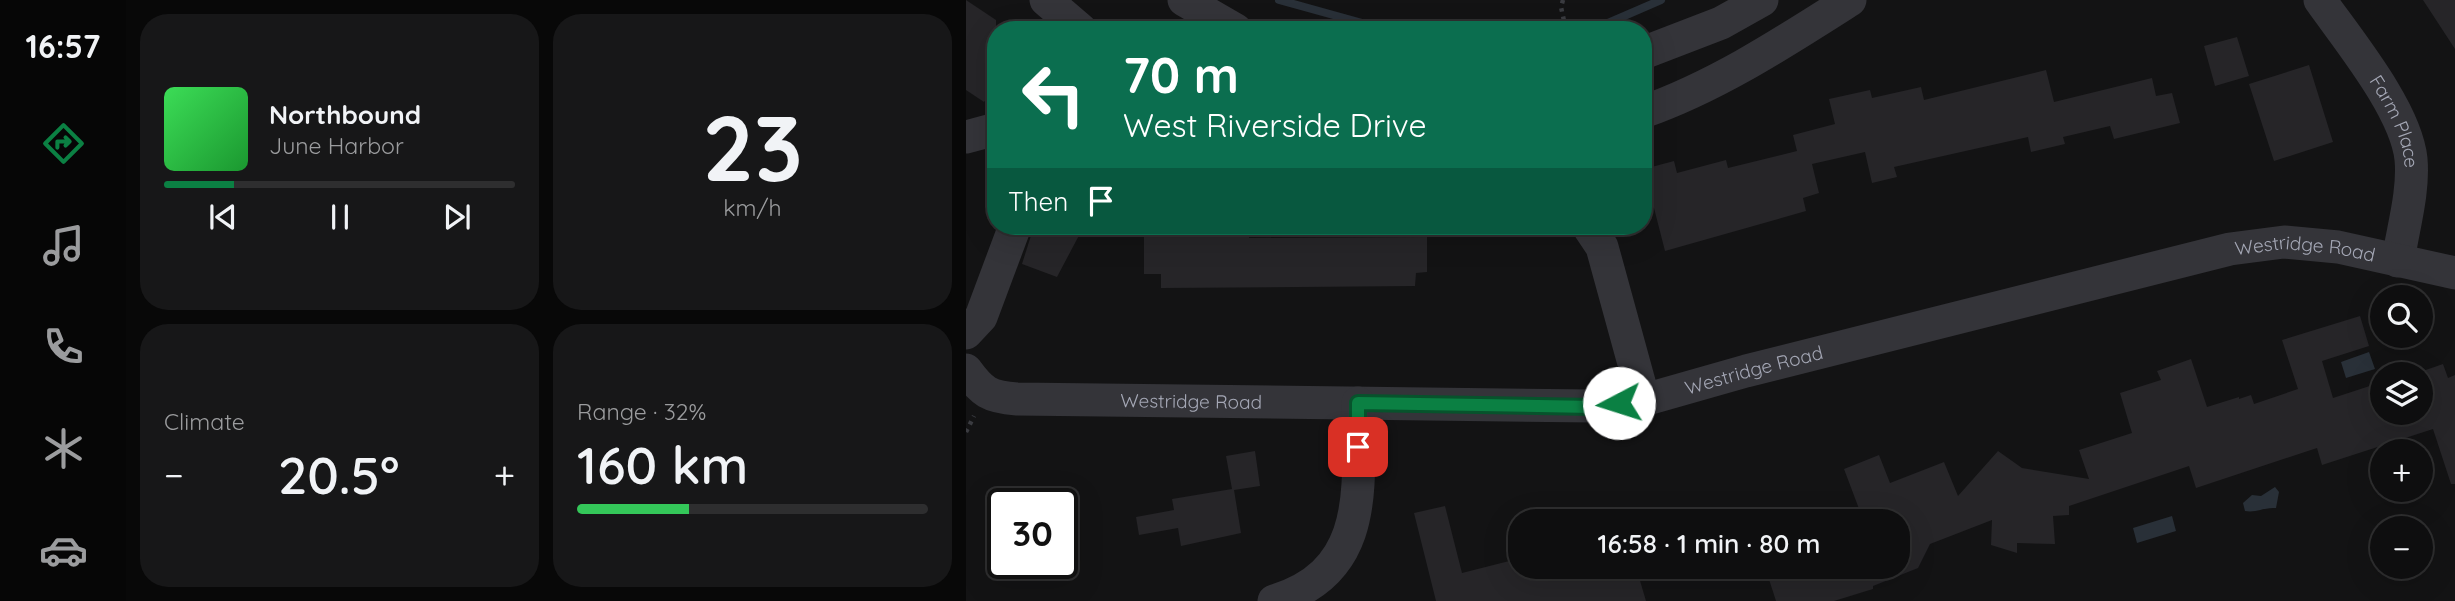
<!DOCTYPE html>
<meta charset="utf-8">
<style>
:root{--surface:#0e0e0f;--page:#171718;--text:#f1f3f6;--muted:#9b9c9e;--line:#2e2e2f;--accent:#0b8043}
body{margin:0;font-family:Quicksand,sans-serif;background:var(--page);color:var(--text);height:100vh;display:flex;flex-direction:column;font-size:26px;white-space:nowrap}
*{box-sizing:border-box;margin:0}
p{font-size:23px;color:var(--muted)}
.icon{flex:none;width:38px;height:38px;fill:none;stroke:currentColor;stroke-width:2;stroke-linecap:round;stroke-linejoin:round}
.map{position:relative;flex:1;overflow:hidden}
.side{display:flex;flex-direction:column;gap:14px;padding:14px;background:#080808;width:840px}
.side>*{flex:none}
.guide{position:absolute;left:21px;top:21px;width:665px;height:214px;border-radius:28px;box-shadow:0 7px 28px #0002,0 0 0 2px var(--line);background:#0b6e4f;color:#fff;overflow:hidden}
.fabs{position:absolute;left:1404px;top:285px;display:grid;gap:14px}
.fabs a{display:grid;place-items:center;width:63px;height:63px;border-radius:50%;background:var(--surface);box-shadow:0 7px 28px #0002,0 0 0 2px var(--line);font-size:35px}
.speed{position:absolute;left:21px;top:488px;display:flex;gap:14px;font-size:35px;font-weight:700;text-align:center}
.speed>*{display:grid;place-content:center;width:91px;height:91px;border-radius:50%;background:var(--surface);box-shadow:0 7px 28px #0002,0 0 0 2px var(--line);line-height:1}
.speed .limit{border:4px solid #111;border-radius:10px;background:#fff;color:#111}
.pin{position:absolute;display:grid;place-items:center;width:60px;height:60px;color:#fff;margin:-30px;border-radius:14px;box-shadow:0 4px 10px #0006}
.me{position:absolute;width:77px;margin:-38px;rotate:265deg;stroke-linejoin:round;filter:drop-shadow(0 0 5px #0008)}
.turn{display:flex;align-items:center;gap:24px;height:147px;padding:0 21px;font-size:32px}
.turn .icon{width:91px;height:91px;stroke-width:2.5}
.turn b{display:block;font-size:49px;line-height:60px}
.then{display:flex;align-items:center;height:66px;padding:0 21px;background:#0003;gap:14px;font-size:26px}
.big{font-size:52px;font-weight:600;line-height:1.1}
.side .widget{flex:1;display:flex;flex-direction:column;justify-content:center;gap:10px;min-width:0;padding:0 24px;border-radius:28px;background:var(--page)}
.side .dial{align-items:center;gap:0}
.dial b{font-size:91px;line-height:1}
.song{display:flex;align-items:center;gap:21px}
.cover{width:84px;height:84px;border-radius:10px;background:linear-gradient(135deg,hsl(130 70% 55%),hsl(130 70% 35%))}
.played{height:7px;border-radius:4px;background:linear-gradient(90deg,var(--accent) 20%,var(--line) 20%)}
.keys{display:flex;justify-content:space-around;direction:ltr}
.heat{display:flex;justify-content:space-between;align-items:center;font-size:38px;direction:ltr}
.charge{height:10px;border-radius:5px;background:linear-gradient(90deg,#34c759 32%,var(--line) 0)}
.side .tiles{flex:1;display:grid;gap:14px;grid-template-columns:repeat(2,1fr)}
.trip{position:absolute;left:542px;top:509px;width:402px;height:70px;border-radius:28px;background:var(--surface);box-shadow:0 7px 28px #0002,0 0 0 2px var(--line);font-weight:600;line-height:70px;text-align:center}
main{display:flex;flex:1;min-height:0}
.dock{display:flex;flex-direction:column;width:126px;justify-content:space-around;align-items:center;background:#060606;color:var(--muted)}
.dock .icon{width:49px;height:49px}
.dock .active{color:var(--accent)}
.dock b{font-size:32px;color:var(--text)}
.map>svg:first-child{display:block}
.water{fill:#293038}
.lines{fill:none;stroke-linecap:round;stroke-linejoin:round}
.stream{stroke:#293038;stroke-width:8}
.building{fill:#262528}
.path{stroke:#3a3b40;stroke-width:4.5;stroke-dasharray:3.5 5;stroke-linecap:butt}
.minor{stroke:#343439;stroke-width:33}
.route-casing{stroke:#07532c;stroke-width:18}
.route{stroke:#0b8043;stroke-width:12}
.labels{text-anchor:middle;stroke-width:7;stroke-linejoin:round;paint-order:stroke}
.street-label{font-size:19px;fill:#a4a7b5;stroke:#0e0e0f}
</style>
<main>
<nav class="dock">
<b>16:57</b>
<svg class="icon active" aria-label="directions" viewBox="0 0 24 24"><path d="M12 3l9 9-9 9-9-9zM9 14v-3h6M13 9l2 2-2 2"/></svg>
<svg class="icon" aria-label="music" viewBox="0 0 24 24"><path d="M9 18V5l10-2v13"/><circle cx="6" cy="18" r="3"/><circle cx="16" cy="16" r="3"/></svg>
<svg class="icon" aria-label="phone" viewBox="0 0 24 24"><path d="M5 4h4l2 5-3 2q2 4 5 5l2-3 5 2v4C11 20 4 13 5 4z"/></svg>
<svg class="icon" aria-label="climate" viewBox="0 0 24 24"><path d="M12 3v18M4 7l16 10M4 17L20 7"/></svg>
<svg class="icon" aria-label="car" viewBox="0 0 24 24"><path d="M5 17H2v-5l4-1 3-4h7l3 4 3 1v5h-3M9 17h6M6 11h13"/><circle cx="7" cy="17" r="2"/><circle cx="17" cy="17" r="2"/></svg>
</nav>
<section class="side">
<div class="tiles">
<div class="widget">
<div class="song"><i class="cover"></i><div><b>Northbound</b><p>June Harbor</p></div></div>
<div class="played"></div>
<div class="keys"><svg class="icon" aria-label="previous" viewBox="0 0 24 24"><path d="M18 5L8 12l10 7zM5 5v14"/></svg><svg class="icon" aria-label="pause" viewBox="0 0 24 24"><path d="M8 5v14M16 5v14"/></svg><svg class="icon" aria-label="next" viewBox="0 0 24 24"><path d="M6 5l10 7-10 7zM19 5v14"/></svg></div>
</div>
<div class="widget dial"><b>23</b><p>km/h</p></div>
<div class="widget"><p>Climate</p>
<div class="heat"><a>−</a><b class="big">20.5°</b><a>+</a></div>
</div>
<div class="widget"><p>Range · 32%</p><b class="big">160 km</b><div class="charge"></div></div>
</div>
</section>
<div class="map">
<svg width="1489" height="601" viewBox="0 0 1489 601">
<rect width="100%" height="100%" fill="#131314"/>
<path class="water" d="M 1403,352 L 1409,369 L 1380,378 L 1375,362 Z
M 1309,487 L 1313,492 L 1310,508 C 1298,507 1291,513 1279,511 L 1277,503 L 1286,495 L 1295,496 Z
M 1206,516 L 1210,531 L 1171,543 L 1167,528 Z"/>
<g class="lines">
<path class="stream" d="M 313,0 L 407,26 L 467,30
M 576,30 L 642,23 L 695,0"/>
</g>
<path class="building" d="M 0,0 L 30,20 L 30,84 L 18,102 L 0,90 Z
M 1457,0 L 1489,0 L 1489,49 Z
M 1271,37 L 1283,76 L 1249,86 L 1238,46 Z
M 1343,65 L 1367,142 L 1308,161 L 1283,84 Z
M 1080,70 L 1088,102 L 1186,78 L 1190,96 L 1206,93 L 1214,123 L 1148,139 L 1144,126 L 1097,137 L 1099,144 L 1065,152 L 1062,137 L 928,167 L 931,177 L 906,183 L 899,152 L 846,164 L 853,193 L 837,198 L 840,211 L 699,251 L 678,169 L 708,161 L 711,173 L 760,160 L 762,168 L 831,151 L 827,135 L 869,124 L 863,99 L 904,90 L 906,98 L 955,87 L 958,100 Z
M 68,226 L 118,226 L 91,277 L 56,264 Z
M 178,226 L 283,226 L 283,238 L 461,237 L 461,272 L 450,273 L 449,286 L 195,288 L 195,274 L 178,274 Z
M 1394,316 L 1403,346 L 1356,361 L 1367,398 L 1416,382 L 1416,413 L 1454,413 L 1454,372 L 1477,364 L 1482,378 L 1489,375 L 1489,484 L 1485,484 L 1467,429 L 1356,465 L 1351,448 L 1230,488 L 1223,466 L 1103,506 L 1103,515 L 1087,516 L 1089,544 L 1051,543 L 1051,553 L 1025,545 L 1026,520 L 964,544 L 952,568 L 907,586 L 907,589 L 868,601 L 810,601 L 799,567 L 933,567 L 933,522 L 898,522 L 878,469 L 913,455 L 924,483 L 978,462 L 992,496 L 1032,451 L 1056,468 L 1123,479 L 1113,450 L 1166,433 L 1154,393 L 1195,380 L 1191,371 L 1225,359 L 1241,407 L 1273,397 L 1273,399 L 1285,395 L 1288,404 L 1332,389 L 1316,340 Z
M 289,451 L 294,486 L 268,490 L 275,533 L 215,546 L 212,528 L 173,535 L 170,517 L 208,510 L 206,499 L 266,489 L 260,456 Z
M 479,506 L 496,573 L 555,558 L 555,567 L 670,567 L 680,601 L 470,601 L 448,513 Z"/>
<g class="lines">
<path class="path" d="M 597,0 L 595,7 L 600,30
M 0,432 L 8,416"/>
<g class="minor">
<path d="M 80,0 L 115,30"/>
<path d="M 218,0 L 270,30"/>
<path id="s1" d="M 1354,0 C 1383,41 1440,110 1445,159 C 1448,192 1437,228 1432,261"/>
<path d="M 677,53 L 755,23 L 796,0"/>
<path d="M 677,112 C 751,86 818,42 884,0"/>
<path d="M 0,137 L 30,129"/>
<path d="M 622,226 L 636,247 L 678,400"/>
<path d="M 0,333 L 15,317 L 49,226"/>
<path id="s2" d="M 0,370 C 16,392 23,397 51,399 L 628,406 L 678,400 L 780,371 L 1264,249 L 1318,242 L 1372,247 L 1489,273"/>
<path d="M 308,601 C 406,571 392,485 392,403"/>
</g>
</g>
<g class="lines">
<defs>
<path id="route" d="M 392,447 L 392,403 L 628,407 L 653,403"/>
</defs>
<use href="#route" class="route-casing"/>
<use href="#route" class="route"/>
</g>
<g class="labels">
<g class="street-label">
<text dy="7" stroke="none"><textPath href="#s1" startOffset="144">Farm Place</textPath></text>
<text dy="7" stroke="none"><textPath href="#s2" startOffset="1370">Westridge Road</textPath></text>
<text dy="7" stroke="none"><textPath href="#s2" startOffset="803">Westridge Road</textPath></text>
<text dy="7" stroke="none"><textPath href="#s2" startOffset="236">Westridge Road</textPath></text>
</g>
</g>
</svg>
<div class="fabs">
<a><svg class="icon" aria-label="search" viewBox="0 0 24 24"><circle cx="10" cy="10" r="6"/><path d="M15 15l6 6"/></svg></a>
<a><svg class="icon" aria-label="layers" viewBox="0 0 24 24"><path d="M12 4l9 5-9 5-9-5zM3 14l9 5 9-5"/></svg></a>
<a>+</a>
<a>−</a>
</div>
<div class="speed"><div class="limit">30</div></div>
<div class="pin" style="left:392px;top:447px;background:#d93025"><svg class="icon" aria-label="arrive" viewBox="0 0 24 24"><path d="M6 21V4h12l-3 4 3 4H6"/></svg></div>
<svg class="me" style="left:653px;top:403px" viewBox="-20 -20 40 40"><circle r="19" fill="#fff"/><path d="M0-13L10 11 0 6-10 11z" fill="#0b8043"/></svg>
<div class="trip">16:58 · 1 min · 80 m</div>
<div class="guide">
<div class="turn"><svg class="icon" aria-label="left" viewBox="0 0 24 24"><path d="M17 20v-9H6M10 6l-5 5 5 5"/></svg><div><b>70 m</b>West Riverside Drive</div></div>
<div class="then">Then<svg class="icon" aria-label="arrive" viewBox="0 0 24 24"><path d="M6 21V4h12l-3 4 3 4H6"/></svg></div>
</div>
</div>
</main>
